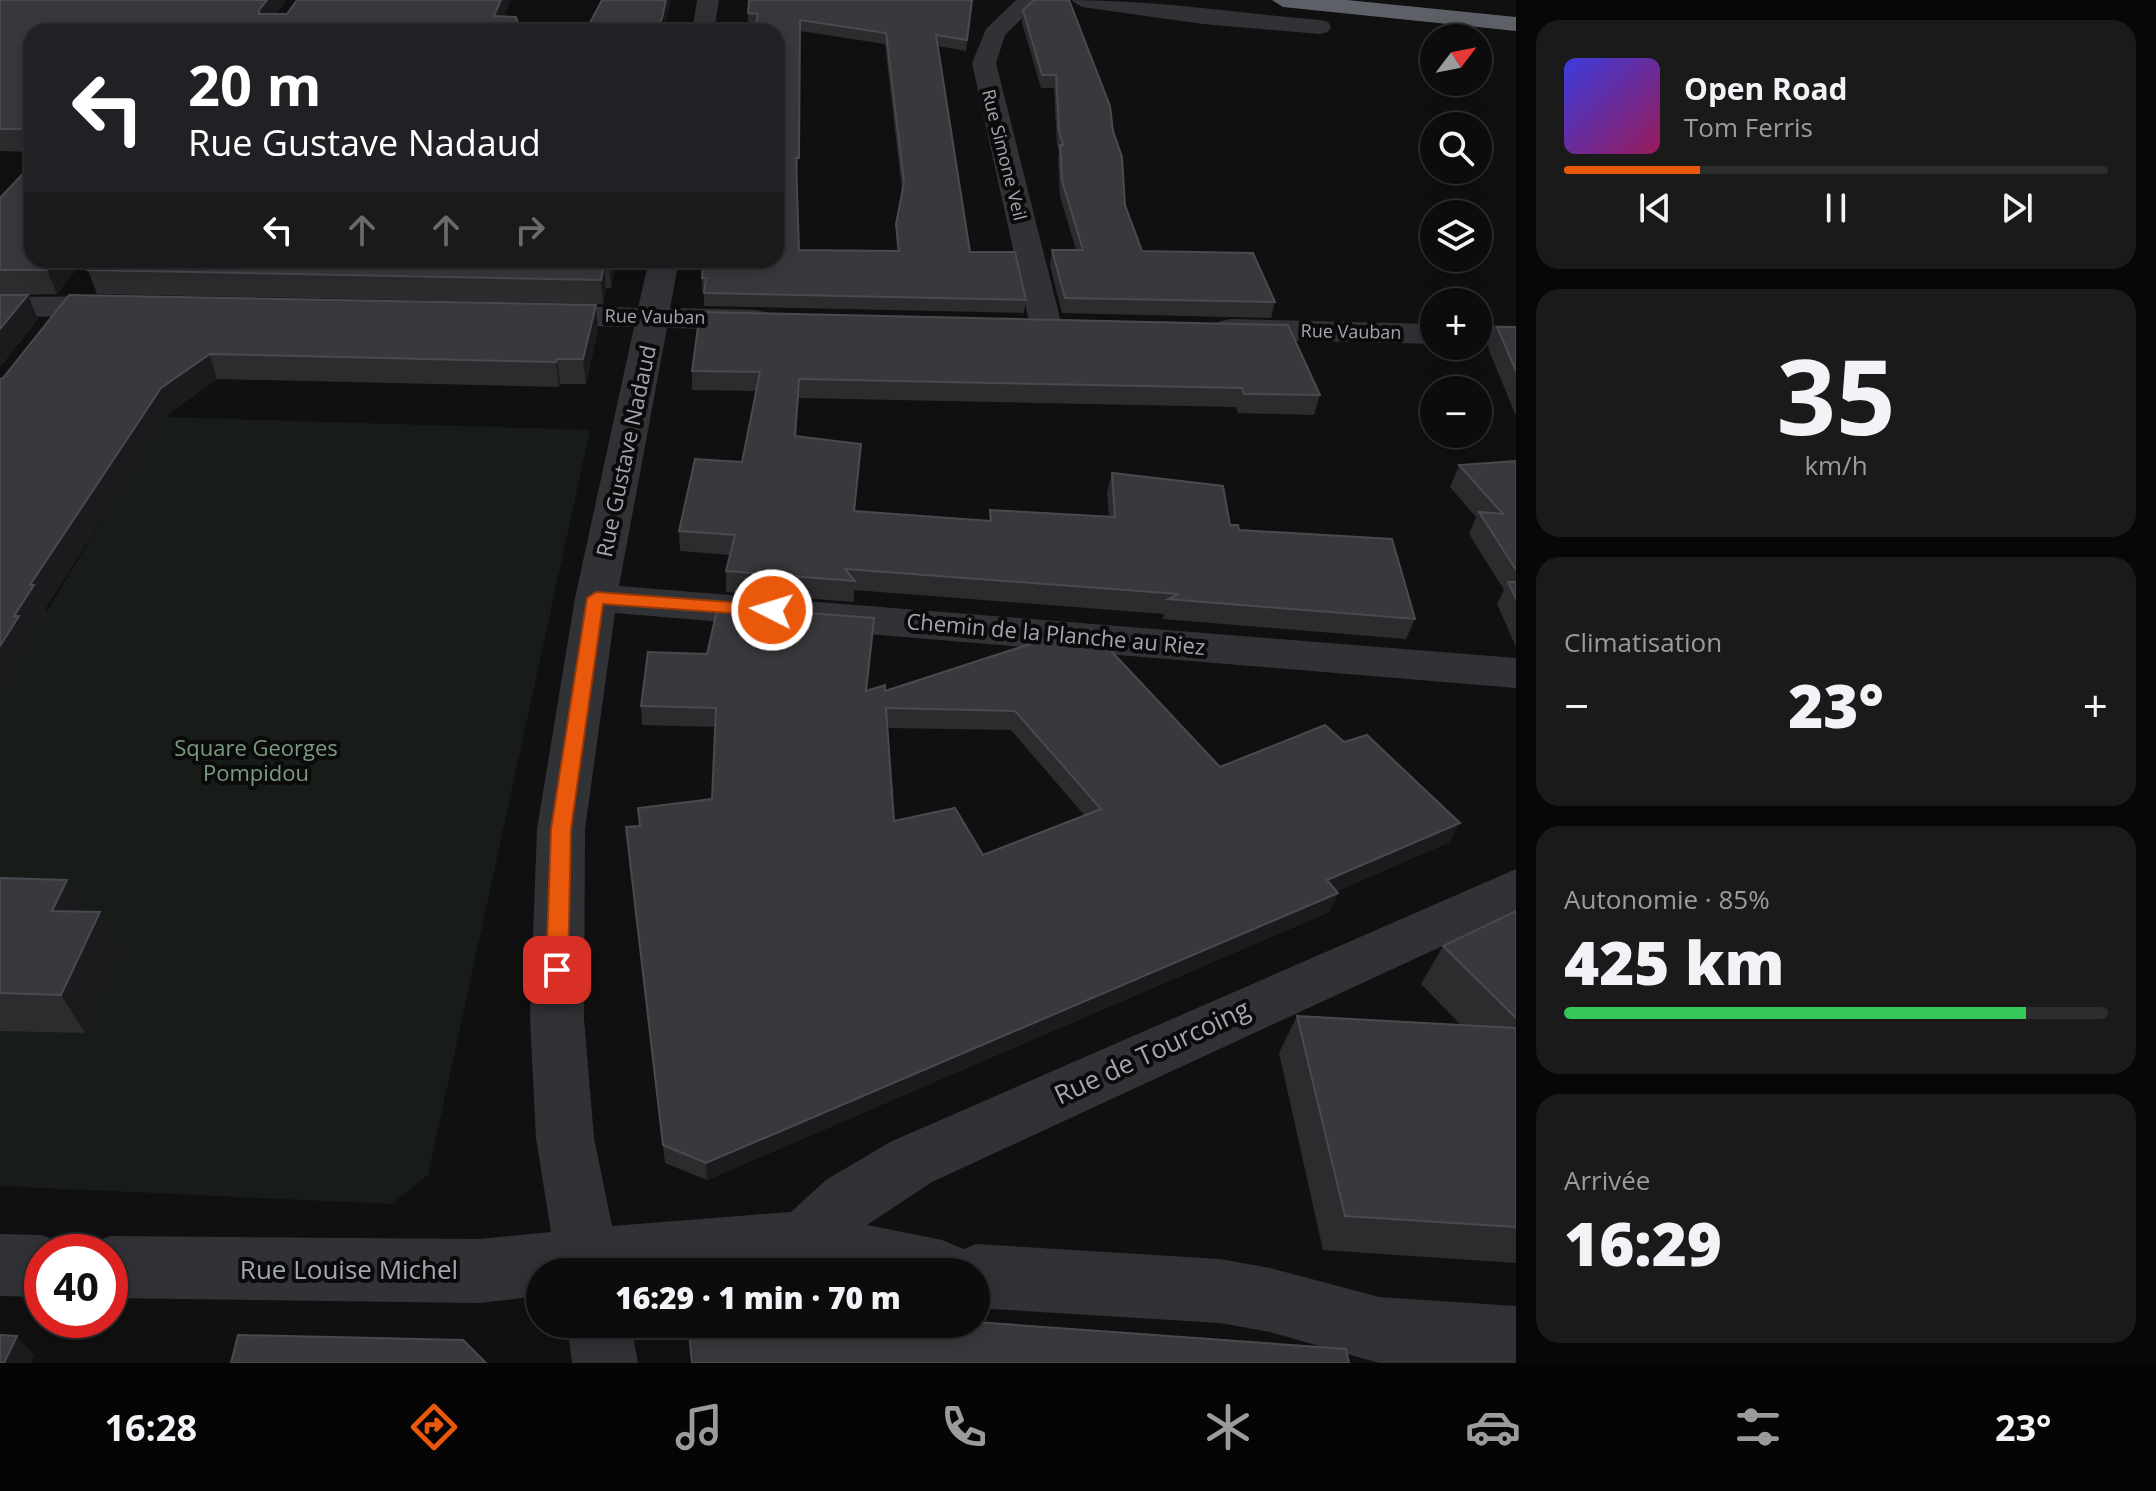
<!DOCTYPE html>
<html lang="fr">
<meta charset="utf-8">
<style>
:root{--surface:#0c0c0d;--page:#1a1a1b;--text:#f1f3f6;--muted:#9a9b9d;--line:#2c2c2e;--accent:#ea580c}
body{margin:0;font-family:"Open Sans",sans-serif;background:var(--page);color:var(--text);height:100vh;display:flex;flex-direction:column;font-size:30px;white-space:nowrap}
*{box-sizing:border-box;margin:0}
p{font-size:26px;color:var(--muted)}
.icon{flex:none;width:44px;height:44px;fill:none;stroke:currentColor;stroke-width:2;stroke-linecap:round;stroke-linejoin:round}
.map{position:relative;flex:1;overflow:hidden}
.side{display:flex;flex-direction:column;gap:20px;padding:20px;background:#070707;width:640px}
.side>*{flex:none}
.top-card{position:absolute;left:24px;top:24px;width:760px;height:244px;border-radius:24px;box-shadow:0 4px 20px #0003,0 0 0 2px var(--line);background:#202124;color:#fff;overflow:hidden}
.needle{width:52px;rotate:58deg}
.fabs{position:absolute;left:1420px;top:24px;display:grid;gap:16px}
.fabs a{display:grid;place-items:center;width:72px;height:72px;border-radius:50%;background:var(--surface);box-shadow:0 4px 20px #0003,0 0 0 2px var(--line);font-size:40px}
.speed{position:absolute;left:24px;top:1234px;display:flex;gap:16px;font-size:40px;font-weight:700;text-align:center}
.speed>*{display:grid;place-content:center;width:104px;height:104px;border-radius:50%;background:var(--surface);box-shadow:0 4px 20px #0003,0 0 0 2px var(--line);line-height:1}
.speed .limit{border:12px solid #d22;background:#fff;color:#111}
.pin{position:absolute;display:grid;place-items:center;width:68px;height:68px;color:#fff;margin:-34px;border-radius:16px;box-shadow:0 4px 12px #0006}
.me{position:absolute;width:88px;margin:-44px;rotate:275deg;stroke-linejoin:round;filter:drop-shadow(0 0 6px #0008)}
.turn{display:flex;align-items:center;gap:28px;height:168px;padding:0 32px;font-size:36px}
.turn .icon{width:104px;height:104px;stroke-width:2.5}
.turn b{display:block;font-size:56px;line-height:68px}
.lanes{display:flex;align-items:center;height:76px;padding:0 32px;background:#0003;justify-content:center;gap:40px;direction:ltr}
.lanes .off{opacity:.35}
.big{font-size:60px;font-weight:800;line-height:1.1}
.side .tile{flex:1;display:flex;flex-direction:column;justify-content:center;gap:12px;min-width:0;padding:0 28px;border-radius:24px;background:var(--page)}
.side .dial{align-items:center;gap:0}
.dial b{font-size:104px;line-height:1}
.song{display:flex;align-items:center;gap:24px}
.cover{width:96px;height:96px;border-radius:12px;background:linear-gradient(135deg,hsl(240 70% 55%),hsl(330 70% 35%))}
.played{height:8px;border-radius:4px;background:linear-gradient(90deg,var(--accent) 25%,var(--line) 25%)}
.keys{display:flex;justify-content:space-around;direction:ltr}
.heat{display:flex;justify-content:space-between;align-items:center;font-size:44px;direction:ltr}
.charge{height:12px;border-radius:6px;background:linear-gradient(90deg,#34c759 85%,var(--line) 0)}
.trip{position:absolute;left:526px;top:1258px;width:464px;height:80px;border-radius:40px;background:var(--surface);box-shadow:0 4px 20px #0003,0 0 0 2px var(--line);font-weight:800;line-height:80px;text-align:center}
.tab-bar{display:flex;height:128px;justify-content:space-around;align-items:center;background:#050505;color:var(--muted)}
.tab-bar .icon{width:56px;height:56px}
.tab-bar .current{color:var(--accent)}
.tab-bar b{font-size:36px;color:var(--text)}
main{display:flex;flex:1;min-height:0}
.map>svg:first-child{display:block}
.green{fill:#171c18}
.lines{fill:none;stroke-linecap:round;stroke-linejoin:round}
.minor{fill:#313236;fill-rule:evenodd}
.highway{fill:#5e6067;fill-rule:evenodd}
.wall{fill:#2c2c2f;fill-rule:evenodd}
.shaded-wall{fill:#1b1b1d}
.building{fill:#39393d;stroke:#494a4f;stroke-width:2;fill-rule:evenodd}
.route{fill:#ea580c;stroke:#983908;stroke-width:2}
.labels{text-anchor:middle;stroke-width:8;stroke-linejoin:round;paint-order:stroke}
.far-street-label{font-size:18px;fill:#a2a6b1;stroke:#0b0b0c}
.street-label{font-size:22px;fill:#a2a6b1;stroke:#0b0b0c}
.park-label{font-size:22px;fill:#7b9b7f;stroke:#0b0b0c}
.near-street-label{font-size:26px;fill:#a2a6b1;stroke:#0b0b0c}
</style>
<main>
<div class="map">
<svg width="1516" height="1363" viewBox="0 0 1516 1363">
<rect width="100%" height="100%" fill="#101011"/>
<path class="green" d="M 164,417 L 590,430 L 428,1175 L 392,1204 L 0,1186 L 0,689 Z"/>
<g class="lines">
<path class="minor" d="M 697,0 L 719,0 L 714,32 L 692,32 Z
M 1016,0 L 1041,0 L 1005,35 L 996,63 L 1062,326 L 1057,333 L 1046,336 L 1035,333 L 1030,326 L 972,63 L 986,29 Z
M 1071,0 C 1154,0 1237,13 1320,20 L 1328,22 L 1331,27 L 1328,32 L 1320,34 L 1203,24 L 1082,7 Z
M 649,260 L 679,260 L 670,308 L 757,310 L 768,313 L 773,320 L 768,327 L 757,330 L 667,328 L 619,586 L 1516,658 L 1516,688 L 615,613 L 585,829 L 584,1019 L 594,1138 L 612,1226 L 791,1212 L 826,1180 L 890,1142 L 1516,869 L 1516,912 L 932,1182 L 867,1225 L 942,1240 L 964,1249 L 976,1244 L 1220,1259 L 1270,1268 L 1379,1297 L 1516,1306 L 1516,1363 L 1379,1363 L 1270,1332 L 1220,1323 L 976,1308 L 976,1272 L 540,1272 L 540,1296 L 479,1303 L 110,1298 L 110,1252 L 85,1252 L 88,1245 L 110,1236 L 479,1239 L 551,1232 L 536,1138 L 530,1019 L 537,829 L 575,598 L 634,327 L 538,325 L 527,322 L 522,315 L 527,308 L 538,305 L 638,308 Z
M 122,296 L 133,299 L 138,306 L 133,313 L 122,316 L 0,317 L 0,297 Z
M 1230,319 L 1434,324 L 1434,344 L 1230,339 L 1218,336 L 1214,329 L 1218,322 Z
M 1478,325 L 1516,326 L 1516,346 L 1478,345 Z
M 0,1234 L 42,1235 L 64,1244 L 68,1252 L 42,1252 L 42,1297 L 0,1296 Z
M 567,1324 L 631,1324 L 638,1363 L 572,1363 Z"/>
<path class="highway" d="M 1272,0 L 1347,0 L 1516,17 L 1516,31 L 1283,7 Z"/>
</g>
<path class="wall" d="M 0,0 L 286,0 L 276,14 L 287,14 L 297,0 L 511,0 L 504,16 L 32,32 L 32,152 L 0,151 Z
M 972,0 L 966,51 L 938,46 L 970,252 L 1026,300 L 1024,313 L 704,306 L 704,291 L 702,291 L 702,278 L 776,260 L 756,25 L 748,23 L 748,13 ZM 800,31 L 885,44 L 902,191 L 896,224 L 896,236 L 897,251 L 799,250 L 796,170 L 798,170 Z
M 1023,10 L 1113,131 L 1125,205 L 1142,251 L 1275,302 L 1271,318 L 1062,313 L 1050,265 L 1052,250 L 1076,250 L 1060,196 L 1058,159 L 1059,152 L 1057,145 L 1054,88 L 1041,88 L 1022,23 Z
M 0,198 L 83,260 L 57,294 L 14,295 L 38,319 L 0,367 Z
M 96,260 L 617,260 L 611,288 L 606,288 L 603,304 L 97,294 L 88,270 Z
M 596,305 L 598,329 L 586,384 L 560,384 L 559,387 L 217,379 L 169,413 L 45,609 L 47,612 L 30,640 L 32,643 L 0,695 L 0,379 Z
M 700,312 L 1320,395 L 1314,415 L 1238,413 L 1236,407 L 799,398 L 796,436 L 861,444 L 855,511 L 989,521 L 990,510 L 1109,517 L 1107,493 L 1112,473 L 1230,525 L 1415,619 L 1406,639 L 1163,619 L 1164,614 L 854,590 L 854,602 L 726,592 L 726,571 L 730,555 L 680,551 L 679,531 L 742,462 L 757,391 L 692,390 L 692,371 Z
M 1497,327 L 1516,327 L 1516,416 L 1488,348 Z
M 1516,461 L 1516,647 L 1497,604 L 1504,590 L 1469,534 L 1476,517 L 1450,487 L 1459,465 Z
M 1061,634 L 1220,767 L 1450,842 L 1337,891 L 1338,893 L 1329,912 L 707,1180 L 665,1163 L 626,827 L 640,826 L 712,799 L 715,727 L 642,725 L 641,706 L 707,654 L 873,637 L 867,691 L 885,691 ZM 887,728 L 1011,730 L 1085,816 L 983,855 L 894,821 Z
M 0,878 L 67,880 L 85,912 L 121,951 L 85,1033 L 0,1031 Z
M 1516,911 L 1516,1263 L 1323,1250 L 1279,1053 L 1297,1016 L 1461,1025 L 1421,984 L 1443,946 Z"/>
<path class="shaded-wall" d="M 267,0 L 286,0 L 264,30 L 259,10 Z
M 501,0 L 511,0 L 498,32 L 494,16 Z
M 666,0 L 671,0 L 664,32 L 656,32 Z
M 55,260 L 83,260 L 57,294 L 47,270 Z
M 610,260 L 617,260 L 611,288 L 609,264 Z
M 604,264 L 606,288 L 603,304 L 601,280 Z
M 28,295 L 38,319 L 0,367 L 0,329 Z
M 596,305 L 598,329 L 586,384 L 583,359 Z
M 210,354 L 217,379 L 169,413 L 45,609 L 47,612 L 30,640 L 32,643 L 0,695 L 0,646 L 30,585 L 161,388 Z
M 557,359 L 560,384 L 559,387 L 556,362 Z
M 1460,823 L 1450,842 L 1318,899 L 1327,880 Z
M 67,880 L 89,919 L 52,911 Z
M 1338,893 L 1329,912 L 707,1180 L 706,1163 Z
M 100,912 L 121,951 L 85,1033 L 61,995 Z
M 17,1336 L 34,1355 L 31,1363 L 4,1363 Z"/>
<path class="building" d="M 0,0 L 267,0 L 259,10 L 259,14 L 287,14 L 297,0 L 501,0 L 494,16 L 516,17 L 521,32 L 32,32 L 32,129 L 0,129 Z
M 602,0 L 666,0 L 662,18 L 656,32 L 585,32 Z
M 749,0 L 972,0 L 967,40 L 936,35 L 970,252 L 1015,252 L 1026,300 L 704,293 L 706,278 L 702,278 L 703,260 L 776,260 L 776,32 L 755,32 L 758,14 L 748,13 ZM 800,20 L 886,33 L 904,183 L 896,224 L 899,251 L 799,250 L 796,158 L 799,158 Z
M 1034,0 L 1069,0 L 1110,106 L 1113,131 L 1122,157 L 1125,205 L 1142,251 L 1253,253 L 1275,302 L 1065,298 L 1052,250 L 1083,250 L 1062,181 L 1060,145 L 1063,145 L 1059,131 L 1056,75 L 1042,75 L 1023,10 Z
M 32,164 L 32,260 L 55,260 L 47,270 L 0,270 L 0,198 Z
M 96,260 L 610,260 L 609,264 L 604,264 L 601,280 L 88,270 Z
M 0,295 L 28,295 L 0,329 Z
M 69,295 L 596,305 L 583,359 L 557,359 L 556,362 L 210,354 L 161,388 L 30,585 L 34,585 L 14,616 L 19,616 L 0,646 L 0,379 L 3,378 Z
M 700,312 L 1288,325 L 1320,395 L 1244,394 L 1242,388 L 799,379 L 795,436 L 861,444 L 854,511 L 991,521 L 990,510 L 1115,517 L 1112,473 L 1223,486 L 1230,525 L 1238,525 L 1239,530 L 1392,539 L 1415,619 L 1168,599 L 1179,594 L 845,569 L 855,581 L 726,571 L 735,535 L 679,531 L 695,459 L 742,462 L 760,372 L 692,371 Z
M 1497,327 L 1516,327 L 1516,371 Z
M 1516,461 L 1516,570 L 1479,512 L 1503,514 L 1459,465 Z
M 1508,582 L 1516,582 L 1516,599 Z
M 718,606 L 874,618 L 866,691 L 885,685 L 885,691 L 1061,634 L 1098,637 L 1220,767 L 1325,725 L 1344,742 L 1367,735 L 1460,823 L 1327,880 L 1338,893 L 706,1163 L 663,1145 L 626,827 L 640,826 L 638,808 L 712,799 L 716,708 L 641,706 L 648,652 L 707,654 ZM 886,708 L 1015,711 L 1101,809 L 983,855 L 955,808 L 894,821 Z
M 0,878 L 67,880 L 52,911 L 100,912 L 61,995 L 0,993 Z
M 1516,911 L 1516,1018 L 1443,946 Z
M 1297,1016 L 1516,1028 L 1516,1227 L 1345,1216 Z
M 976,1322 L 1346,1349 L 1349,1363 L 692,1363 L 688,1324 L 976,1324 Z
M 0,1335 L 17,1336 L 4,1363 L 0,1363 Z
M 238,1335 L 463,1340 L 486,1363 L 231,1363 Z"/>
<path class="route" d="M 596,592 L 772,605 L 781,610 L 772,616 L 603,604 L 571,829 L 568,970 L 565,977 L 557,980 L 550,977 L 546,970 L 551,829 L 587,598 Z"/>
<g class="labels">
<g class="far-street-label">
<text transform="translate(1004 155) rotate(76)" y="6">Rue Simone Veil</text>
<text transform="translate(655 317) rotate(1)" y="6">Rue Vauban</text>
<text transform="translate(1351 332) rotate(1)" y="6">Rue Vauban</text>
</g>
<g class="street-label">
<text transform="translate(626 451) rotate(-78)" y="8">Rue Gustave Nadaud</text>
<text transform="translate(1056 634) rotate(5)" y="8">Chemin de la Planche au Riez</text>
</g>
<g class="park-label">
<text x="256" y="756">Square Georges<tspan x="256" dy="25">Pompidou</tspan></text>
</g>
<g class="near-street-label">
<text transform="translate(1152 1052) rotate(-25)" y="9">Rue de Tourcoing</text>
<text x="349" y="1279">Rue Louise Michel</text>
</g>
</g>
</svg>
<div class="fabs">
<a><svg class="needle" viewBox="-14 -14 28 28"><path d="M0-13l5 13h-10z" fill="#e53935"/><path d="M0 13l5-13h-10z" fill="#9a9b9d"/></svg></a>
<a><svg class="icon" aria-label="search" viewBox="0 0 24 24"><circle cx="10" cy="10" r="6"/><path d="M15 15l6 6"/></svg></a>
<a><svg class="icon" aria-label="layers" viewBox="0 0 24 24"><path d="M12 4l9 5-9 5-9-5zM3 14l9 5 9-5"/></svg></a>
<a>+</a>
<a>−</a>
</div>
<div class="speed"><div class="limit">40</div></div>
<div class="pin" style="left:557px;top:970px;background:#d93025"><svg class="icon" aria-label="arrive" viewBox="0 0 24 24"><path d="M6 21V4h12l-3 4 3 4H6"/></svg></div>
<svg class="me" style="left:772px;top:610px" viewBox="-20 -20 40 40"><circle r="17" fill="#ea580c" stroke="#fff" stroke-width="3"/><path d="M0-11L8 9 0 5-8 9z" fill="#fff"/></svg>
<div class="trip">16:29 · 1 min · 70 m</div>
<div class="top-card">
<div class="turn"><svg class="icon" aria-label="left" viewBox="0 0 24 24"><path d="M17 20v-9H6M10 6l-5 5 5 5"/></svg><div><b>20 m</b>Rue Gustave Nadaud</div></div>
<div class="lanes"><svg class="icon" aria-label="left" viewBox="0 0 24 24"><path d="M17 20v-9H6M10 6l-5 5 5 5"/></svg><svg class="icon off" aria-label="ahead" viewBox="0 0 24 24"><path d="M12 20V5M6 11l6-6 6 6"/></svg><svg class="icon off" aria-label="ahead" viewBox="0 0 24 24"><path d="M12 20V5M6 11l6-6 6 6"/></svg><svg class="icon off" aria-label="right" viewBox="0 0 24 24"><path d="M7 20v-9h11M14 6l5 5-5 5"/></svg></div>
</div>
</div>
<section class="side">
<div class="tile">
<div class="song"><i class="cover"></i><div><b>Open Road</b><p>Tom Ferris</p></div></div>
<div class="played"></div>
<div class="keys"><svg class="icon" aria-label="previous" viewBox="0 0 24 24"><path d="M18 5L8 12l10 7zM5 5v14"/></svg><svg class="icon" aria-label="pause" viewBox="0 0 24 24"><path d="M8 5v14M16 5v14"/></svg><svg class="icon" aria-label="next" viewBox="0 0 24 24"><path d="M6 5l10 7-10 7zM19 5v14"/></svg></div>
</div>
<div class="tile dial"><b>35</b><p>km/h</p></div>
<div class="tile"><p>Climatisation</p>
<div class="heat"><a>−</a><b class="big">23°</b><a>+</a></div>
</div>
<div class="tile"><p>Autonomie · 85%</p><b class="big">425 km</b><div class="charge"></div></div>
<div class="tile"><p>Arrivée</p><b class="big">16:29</b></div>
</section>
</main>
<nav class="tab-bar">
<b>16:28</b>
<svg class="icon current" aria-label="directions" viewBox="0 0 24 24"><path d="M12 3l9 9-9 9-9-9zM9 14v-3h6M13 9l2 2-2 2"/></svg>
<svg class="icon" aria-label="music" viewBox="0 0 24 24"><path d="M9 18V5l10-2v13"/><circle cx="6" cy="18" r="3"/><circle cx="16" cy="16" r="3"/></svg>
<svg class="icon" aria-label="phone" viewBox="0 0 24 24"><path d="M5 4h4l2 5-3 2q2 4 5 5l2-3 5 2v4C11 20 4 13 5 4z"/></svg>
<svg class="icon" aria-label="climate" viewBox="0 0 24 24"><path d="M12 3v18M4 7l16 10M4 17L20 7"/></svg>
<svg class="icon" aria-label="car" viewBox="0 0 24 24"><path d="M5 17H2v-5l4-1 3-4h7l3 4 3 1v5h-3M9 17h6M6 11h13"/><circle cx="7" cy="17" r="2"/><circle cx="17" cy="17" r="2"/></svg>
<svg class="icon" aria-label="filters" viewBox="0 0 24 24"><path d="M4 7h16M4 17h16"/><circle cx="9" cy="7" r="2"/><circle cx="15" cy="17" r="2"/></svg>
<b>23°</b>
</nav>
